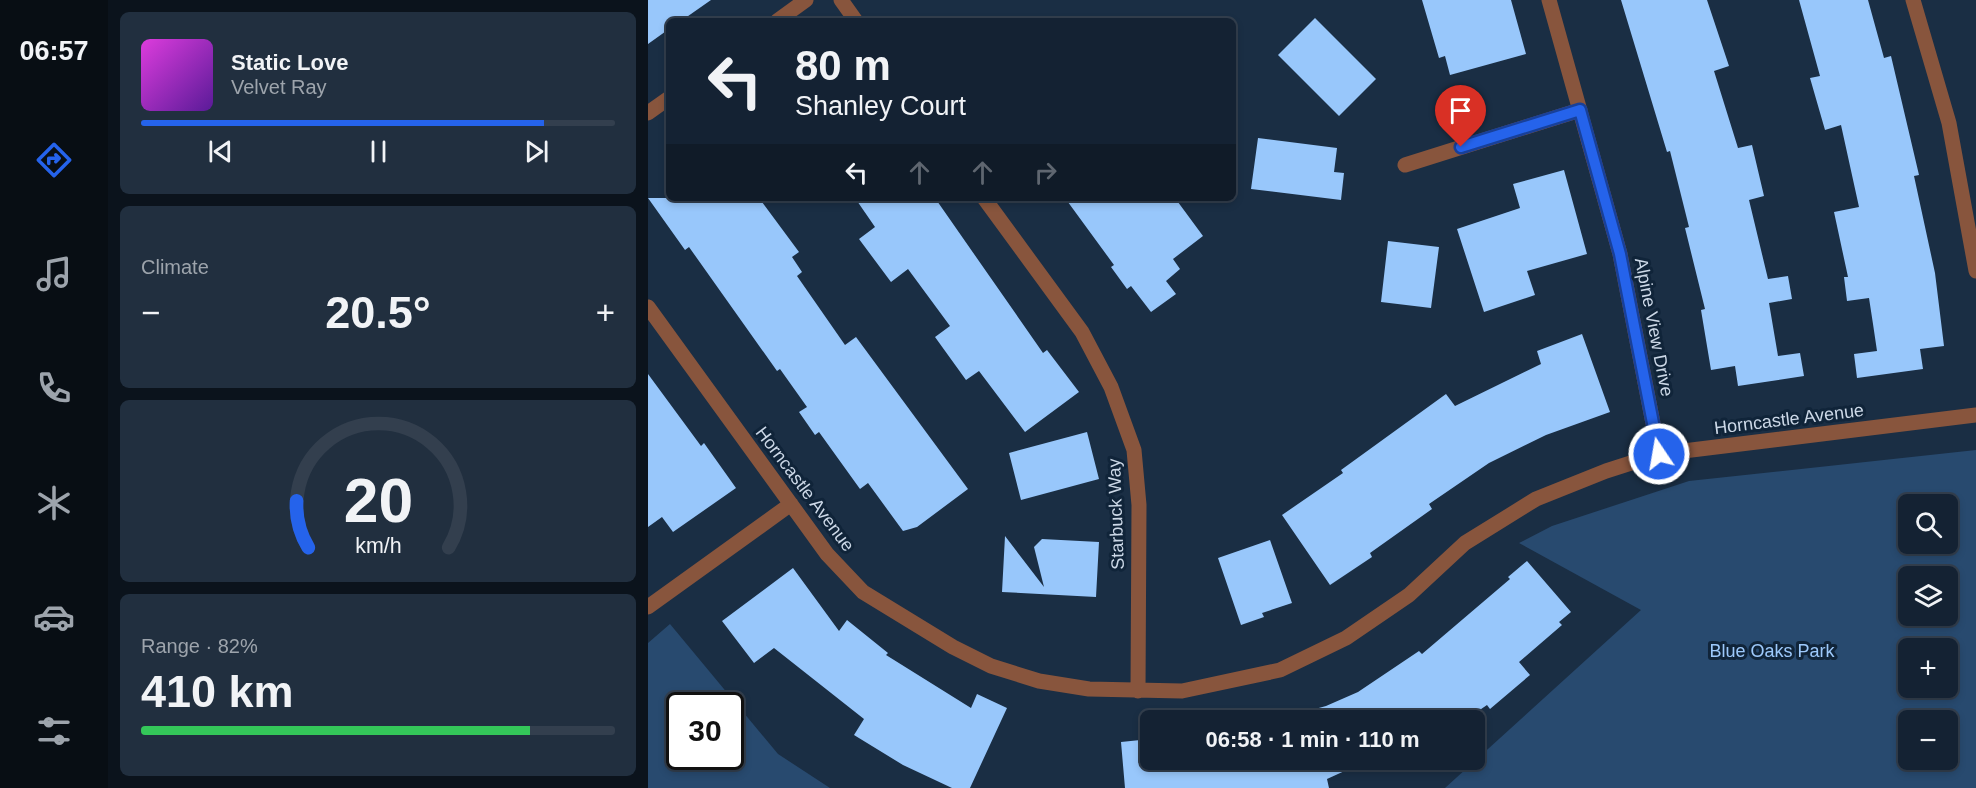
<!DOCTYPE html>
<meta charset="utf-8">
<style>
:root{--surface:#142233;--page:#212f3f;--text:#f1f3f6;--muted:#9da4ac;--line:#333f4e;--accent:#2563eb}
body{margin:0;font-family:Helvetica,sans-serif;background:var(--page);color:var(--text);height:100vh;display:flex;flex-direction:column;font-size:22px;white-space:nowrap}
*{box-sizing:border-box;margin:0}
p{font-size:20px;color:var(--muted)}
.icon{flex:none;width:33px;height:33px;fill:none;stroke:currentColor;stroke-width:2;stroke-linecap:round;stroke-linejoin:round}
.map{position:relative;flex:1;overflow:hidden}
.panel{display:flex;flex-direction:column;gap:12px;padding:12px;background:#0b131c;width:540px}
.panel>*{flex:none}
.guide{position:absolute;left:18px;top:18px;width:570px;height:183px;border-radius:9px;box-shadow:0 3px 9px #0003,0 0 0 2px var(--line);background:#142233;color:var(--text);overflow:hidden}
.tools{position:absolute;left:1250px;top:494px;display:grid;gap:12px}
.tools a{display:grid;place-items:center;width:60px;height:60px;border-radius:9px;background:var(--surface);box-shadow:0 3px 9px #0003,0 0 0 2px var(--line);font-size:30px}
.speed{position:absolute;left:18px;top:692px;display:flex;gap:12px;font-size:30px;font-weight:700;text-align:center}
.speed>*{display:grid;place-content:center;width:78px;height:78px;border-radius:50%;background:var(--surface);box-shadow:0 3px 9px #0003,0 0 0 2px var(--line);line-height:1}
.speed .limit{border:3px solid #111;border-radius:9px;background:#fff;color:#111}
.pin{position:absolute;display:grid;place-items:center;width:51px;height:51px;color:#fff;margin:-62px -26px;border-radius:50% 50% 50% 0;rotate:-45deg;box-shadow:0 0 6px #0007}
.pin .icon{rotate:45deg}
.me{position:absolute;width:66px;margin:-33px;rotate:348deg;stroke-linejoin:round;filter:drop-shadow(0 0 4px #0008)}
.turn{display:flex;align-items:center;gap:21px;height:126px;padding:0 30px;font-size:27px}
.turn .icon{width:78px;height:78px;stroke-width:2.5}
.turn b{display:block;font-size:42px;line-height:51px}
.lanes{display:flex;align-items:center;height:57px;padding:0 30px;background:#0003;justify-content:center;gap:30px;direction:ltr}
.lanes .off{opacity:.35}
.big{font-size:45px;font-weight:800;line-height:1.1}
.panel .card{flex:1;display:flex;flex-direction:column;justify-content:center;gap:9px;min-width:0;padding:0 21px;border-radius:9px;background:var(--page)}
.panel .dial{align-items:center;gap:0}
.dial svg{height:156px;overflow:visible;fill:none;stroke:var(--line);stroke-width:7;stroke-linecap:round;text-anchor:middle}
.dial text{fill:var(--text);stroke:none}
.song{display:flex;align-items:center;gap:18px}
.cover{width:72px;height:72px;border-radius:9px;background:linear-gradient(135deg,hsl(300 70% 55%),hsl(270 70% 35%))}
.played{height:6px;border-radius:3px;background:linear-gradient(90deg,var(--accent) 85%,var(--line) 85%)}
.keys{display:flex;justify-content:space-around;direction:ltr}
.heat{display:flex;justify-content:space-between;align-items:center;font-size:33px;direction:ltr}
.charge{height:9px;border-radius:4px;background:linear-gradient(90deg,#34c759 82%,var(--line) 0)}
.trip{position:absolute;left:492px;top:710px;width:345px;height:60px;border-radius:9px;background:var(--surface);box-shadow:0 3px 9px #0003,0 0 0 2px var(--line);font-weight:800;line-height:60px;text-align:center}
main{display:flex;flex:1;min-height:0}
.menu{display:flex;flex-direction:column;width:108px;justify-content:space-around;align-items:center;background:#080e14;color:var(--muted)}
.menu .icon{width:42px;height:42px}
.menu .current{color:var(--accent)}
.menu b{font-size:27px;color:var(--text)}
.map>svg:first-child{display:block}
.green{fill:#284a6f;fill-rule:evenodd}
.building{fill:#98c7fb}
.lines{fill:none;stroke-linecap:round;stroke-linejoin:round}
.minor{stroke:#88553d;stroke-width:15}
.route-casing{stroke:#184099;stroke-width:15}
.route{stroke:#2563eb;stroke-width:10}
.labels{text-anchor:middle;stroke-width:6;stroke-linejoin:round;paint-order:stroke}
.street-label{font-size:18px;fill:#ccd8e7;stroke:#102439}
.park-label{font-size:18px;fill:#9dc9fb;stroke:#102439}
</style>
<main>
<nav class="menu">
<b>06:57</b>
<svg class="icon current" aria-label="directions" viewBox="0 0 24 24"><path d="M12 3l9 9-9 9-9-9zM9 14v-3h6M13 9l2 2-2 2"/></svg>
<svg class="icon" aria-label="music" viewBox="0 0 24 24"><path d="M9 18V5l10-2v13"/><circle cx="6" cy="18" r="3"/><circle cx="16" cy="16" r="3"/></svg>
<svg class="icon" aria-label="phone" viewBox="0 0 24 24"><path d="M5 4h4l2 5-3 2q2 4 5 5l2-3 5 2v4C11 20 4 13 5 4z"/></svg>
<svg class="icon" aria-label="climate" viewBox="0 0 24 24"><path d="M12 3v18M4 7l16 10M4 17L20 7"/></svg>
<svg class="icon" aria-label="car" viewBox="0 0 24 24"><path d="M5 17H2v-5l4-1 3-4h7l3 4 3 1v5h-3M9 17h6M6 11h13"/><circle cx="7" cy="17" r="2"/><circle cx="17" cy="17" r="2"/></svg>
<svg class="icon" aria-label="filters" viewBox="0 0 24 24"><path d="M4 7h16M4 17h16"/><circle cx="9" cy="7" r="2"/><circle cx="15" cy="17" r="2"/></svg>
</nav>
<section class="panel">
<div class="card">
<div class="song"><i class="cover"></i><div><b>Static Love</b><p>Velvet Ray</p></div></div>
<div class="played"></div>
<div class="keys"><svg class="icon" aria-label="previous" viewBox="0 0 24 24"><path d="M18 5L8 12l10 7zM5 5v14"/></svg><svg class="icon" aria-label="pause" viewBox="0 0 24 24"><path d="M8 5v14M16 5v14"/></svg><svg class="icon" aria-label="next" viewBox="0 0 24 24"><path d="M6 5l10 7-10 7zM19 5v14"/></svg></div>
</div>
<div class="card"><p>Climate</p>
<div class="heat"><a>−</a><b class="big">20.5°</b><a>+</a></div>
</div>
<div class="card dial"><svg viewBox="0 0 100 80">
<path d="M14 69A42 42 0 1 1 86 69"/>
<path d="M14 69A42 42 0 0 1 8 45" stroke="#2563eb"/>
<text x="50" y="56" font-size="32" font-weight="700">20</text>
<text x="50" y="72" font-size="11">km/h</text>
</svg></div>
<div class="card"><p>Range · 82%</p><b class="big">410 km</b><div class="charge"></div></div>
</section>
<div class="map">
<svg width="1328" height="788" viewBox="0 0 1328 788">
<rect width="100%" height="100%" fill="#1a2e44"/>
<path class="green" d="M 1328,450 L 1328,788 L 797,788 L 993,610 L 871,543 L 904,526 L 1041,481 ZM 1260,504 L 1299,504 L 1299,543 L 1260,543 ZM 1260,576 L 1299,576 L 1299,615 L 1260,615 ZM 1260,648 L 1299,648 L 1299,687 L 1260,687 ZM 1260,720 L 1299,720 L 1299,759 L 1260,759 Z
M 22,624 L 130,754 L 182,788 L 0,788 L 0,643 ZM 32,705 L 82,705 L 82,756 L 32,756 Z"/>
<path class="building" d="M 0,0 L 63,0 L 33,21 L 21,21 L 21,29 L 0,44 Z
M 774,0 L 863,0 L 878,54 L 802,75 L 797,56 L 791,58 Z
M 973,0 L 1059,0 L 1081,66 L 1066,71 L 1090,148 L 1104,145 L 1116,196 L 1101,200 L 1120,279 L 1140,276 L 1144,299 L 1121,303 L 1130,356 L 1152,353 L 1156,376 L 1090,386 L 1087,366 L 1063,370 L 1053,310 L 1057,309 L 1037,228 L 1041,227 L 1022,151 L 1019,152 Z
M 1151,0 L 1220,0 L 1236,58 L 1243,56 L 1271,175 L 1266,176 L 1287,273 L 1296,346 L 1272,349 L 1275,369 L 1209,378 L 1206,354 L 1229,351 L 1225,324 L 1221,298 L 1199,301 L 1196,277 L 1200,277 L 1186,212 L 1211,207 L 1193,125 L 1177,130 L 1162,78 L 1172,76 Z
M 667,18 L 728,79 L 691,116 L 630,55 Z
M 610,138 L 689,148 L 686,172 L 696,173 L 693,200 L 603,189 Z
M 916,170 L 939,254 L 879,271 L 887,295 L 836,312 L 809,229 L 872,208 L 865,184 Z
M 0,198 L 111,198 L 151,252 L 144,257 L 154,272 L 149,276 L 197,345 L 208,337 L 320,489 L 269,527 L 255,531 L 220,483 L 212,489 L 171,432 L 167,435 L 151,412 L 159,407 L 132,369 L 129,371 L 41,247 L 37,250 Z
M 207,198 L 287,198 L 395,353 L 399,350 L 431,392 L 377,432 L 331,371 L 318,380 L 287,337 L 302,326 L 260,269 L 243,282 L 211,239 L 227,227 Z
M 417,198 L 527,198 L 555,236 L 525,259 L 532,269 L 518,281 L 528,294 L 503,312 L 483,286 L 479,289 L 463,267 L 466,265 Z
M 740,241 L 791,247 L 783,308 L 733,302 Z
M 934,334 L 962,412 L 898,435 L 841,463 L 781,504 L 784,509 L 722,553 L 724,557 L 682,585 L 634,515 L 695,473 L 693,470 L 798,394 L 807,406 L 893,364 L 889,351 Z
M 0,374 L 53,446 L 56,443 L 88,488 L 25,532 L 14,517 L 0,527 Z
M 439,432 L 451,479 L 373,500 L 361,453 Z
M 357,536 L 396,587 L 386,547 L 394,539 L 451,542 L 448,597 L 354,592 Z
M 622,540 L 644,603 L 614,613 L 616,617 L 593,625 L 570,558 Z
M 879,561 L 923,612 L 911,622 L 914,625 L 871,662 L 882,675 L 842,709 L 839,705 L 817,720 L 627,720 L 678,706 L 710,692 L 771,651 L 774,654 L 862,579 L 860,577 Z
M 145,568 L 191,631 L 199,620 L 240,653 L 238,655 L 323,708 L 329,694 L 359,708 L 322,788 L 304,788 L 255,765 L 206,735 L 216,719 L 126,648 L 106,663 L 74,621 Z
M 502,739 L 502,759 L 723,759 L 679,779 L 681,788 L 477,788 L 473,742 Z"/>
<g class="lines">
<path class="minor" d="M 193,0 L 208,21
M 901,0 L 972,254 L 1011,454
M 1265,0 L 1301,123 L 1328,271
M 129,21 L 158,0
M 0,113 L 21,98
M 757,165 L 932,110
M 336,198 L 434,332 L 463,387 L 486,450 L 491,505 L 490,691
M 0,307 L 179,554 L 215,592 L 305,647 L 343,666 L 391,681 L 441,689 L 534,691 L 632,670 L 698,638 L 761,595 L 817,543 L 888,499 L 958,471 L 1011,454 L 1328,415
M 0,607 L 143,504"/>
</g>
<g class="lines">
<defs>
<path id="route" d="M 813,147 L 932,110 L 972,254 L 1011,454"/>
</defs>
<use href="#route" class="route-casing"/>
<use href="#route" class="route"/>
</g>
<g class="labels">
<g class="street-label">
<text transform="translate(1006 327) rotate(79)" y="6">Alpine View Drive</text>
<text transform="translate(1141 419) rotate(-7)" y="6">Horncastle Avenue</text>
<text transform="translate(157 489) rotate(53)" y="6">Horncastle Avenue</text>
<text transform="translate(468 514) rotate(-92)" y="6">Starbuck Way</text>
</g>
<g class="park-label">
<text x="1124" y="657">Blue Oaks Park</text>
</g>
</g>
</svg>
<div class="tools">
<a><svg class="icon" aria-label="search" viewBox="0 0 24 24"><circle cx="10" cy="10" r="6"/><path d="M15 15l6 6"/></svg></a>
<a><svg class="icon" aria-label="layers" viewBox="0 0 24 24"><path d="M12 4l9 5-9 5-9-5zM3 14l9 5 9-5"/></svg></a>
<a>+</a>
<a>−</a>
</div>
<div class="speed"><div class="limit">30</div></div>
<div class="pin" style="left:813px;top:147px;background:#d93025"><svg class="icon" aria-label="arrive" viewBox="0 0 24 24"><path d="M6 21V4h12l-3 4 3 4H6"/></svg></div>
<svg class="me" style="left:1011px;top:454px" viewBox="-20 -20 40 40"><circle r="17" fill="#2563eb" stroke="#fff" stroke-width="3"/><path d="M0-11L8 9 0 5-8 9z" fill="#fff"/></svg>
<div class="trip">06:58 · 1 min · 110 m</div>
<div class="guide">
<div class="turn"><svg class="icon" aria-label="left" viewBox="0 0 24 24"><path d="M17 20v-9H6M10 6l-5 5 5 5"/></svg><div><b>80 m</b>Shanley Court</div></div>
<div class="lanes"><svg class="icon" aria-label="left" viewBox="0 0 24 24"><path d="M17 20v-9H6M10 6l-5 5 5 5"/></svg><svg class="icon off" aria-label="ahead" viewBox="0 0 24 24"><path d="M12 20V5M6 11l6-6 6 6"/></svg><svg class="icon off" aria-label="ahead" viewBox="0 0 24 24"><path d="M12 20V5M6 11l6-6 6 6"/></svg><svg class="icon off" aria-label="right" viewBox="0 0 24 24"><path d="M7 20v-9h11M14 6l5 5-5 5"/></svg></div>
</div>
</div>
</main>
